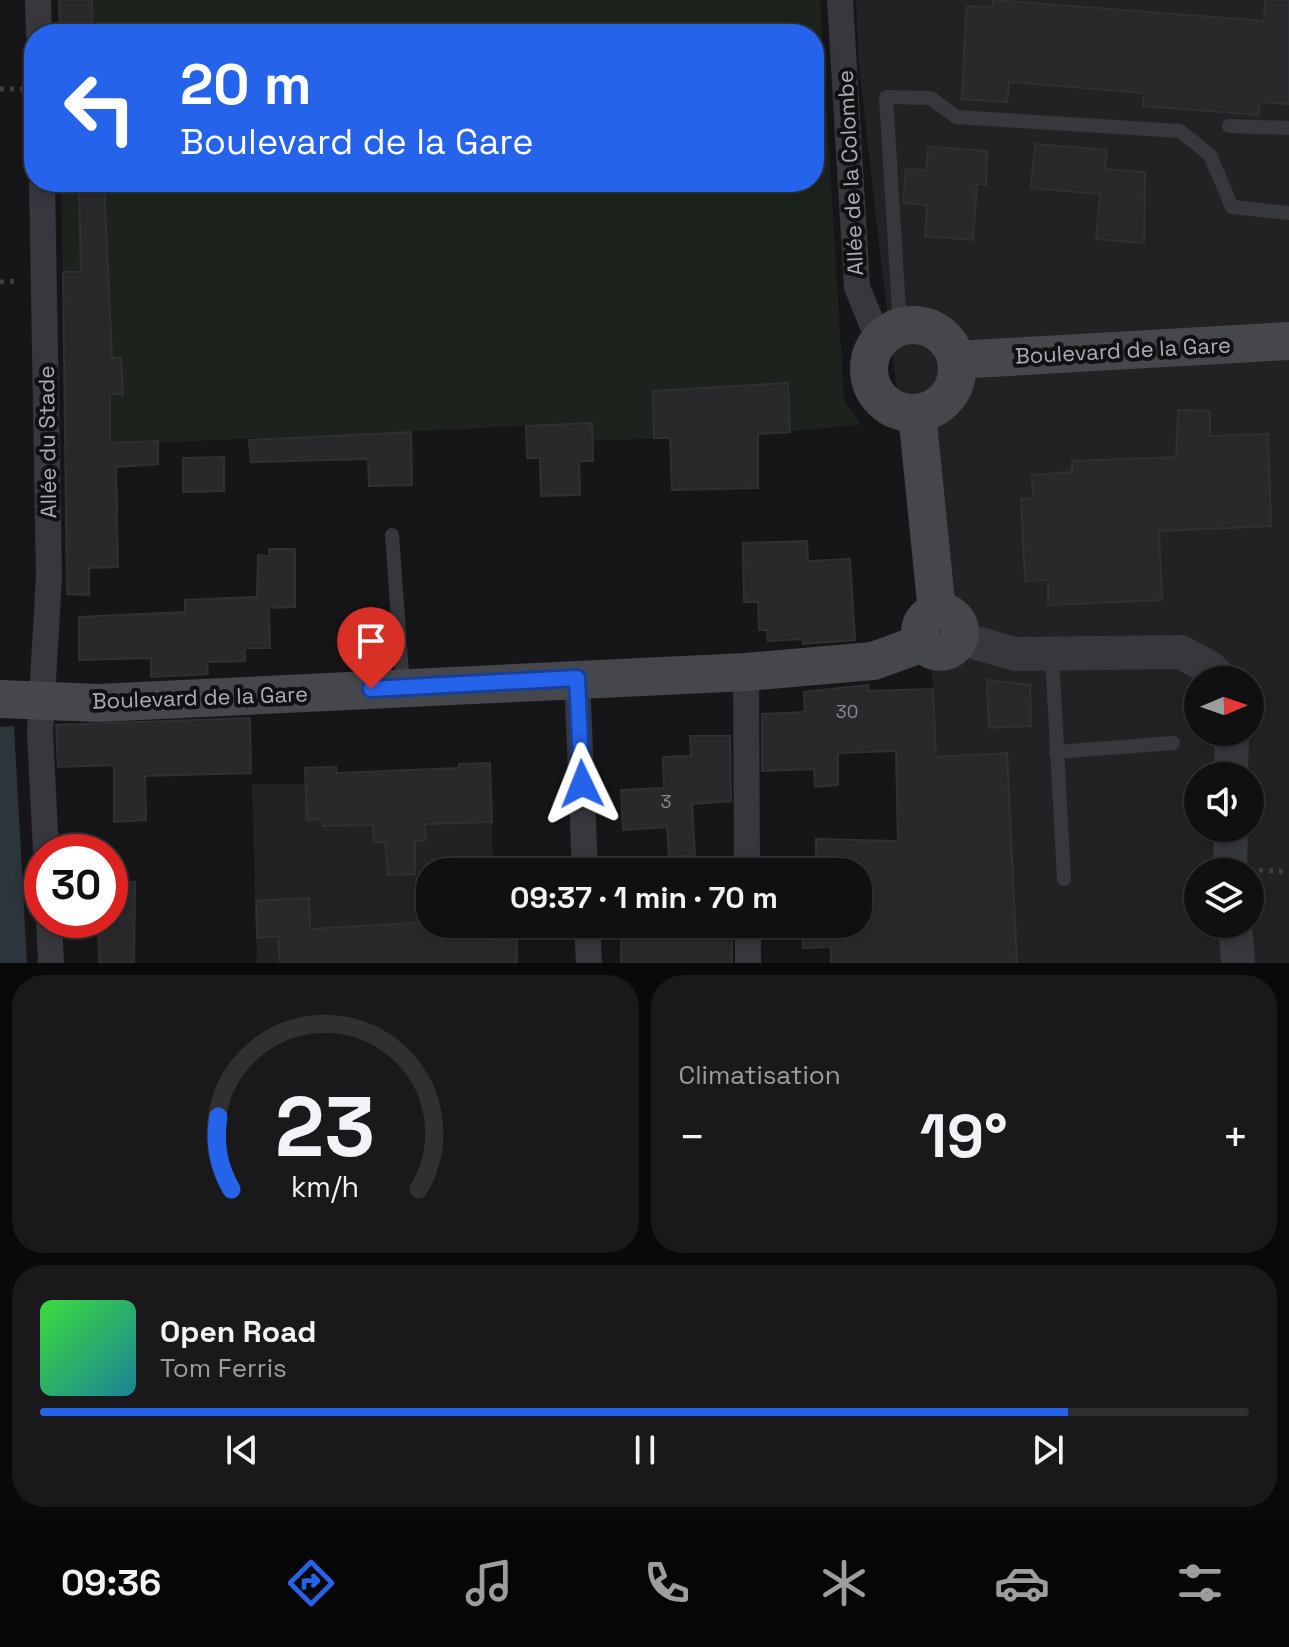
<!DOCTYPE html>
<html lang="fr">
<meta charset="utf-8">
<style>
:root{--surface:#101012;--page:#19191b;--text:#f1f3f6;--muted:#9c9d9f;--line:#303032;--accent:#2563eb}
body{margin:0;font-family:"Space Grotesk",sans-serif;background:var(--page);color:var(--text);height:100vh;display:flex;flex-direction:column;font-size:30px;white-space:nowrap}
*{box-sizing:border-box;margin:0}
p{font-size:26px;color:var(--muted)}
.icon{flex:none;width:44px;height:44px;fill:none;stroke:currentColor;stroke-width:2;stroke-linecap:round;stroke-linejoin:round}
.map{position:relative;height:963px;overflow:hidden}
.details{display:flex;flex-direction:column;gap:12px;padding:12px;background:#09090a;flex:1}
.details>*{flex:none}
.banner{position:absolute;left:24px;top:24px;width:800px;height:168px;border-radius:32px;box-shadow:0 4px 12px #0003,0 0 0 2px var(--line);background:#2563eb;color:#fff;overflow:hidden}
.needle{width:52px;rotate:88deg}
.buttons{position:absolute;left:1184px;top:666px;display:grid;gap:16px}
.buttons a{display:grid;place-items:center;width:80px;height:80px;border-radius:50%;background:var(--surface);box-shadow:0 4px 12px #0003,0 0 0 2px var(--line);font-size:40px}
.speed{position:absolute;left:24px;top:834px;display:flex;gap:16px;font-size:40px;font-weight:700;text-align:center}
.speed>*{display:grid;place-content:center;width:104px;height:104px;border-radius:50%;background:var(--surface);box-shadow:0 4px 12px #0003,0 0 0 2px var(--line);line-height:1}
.speed .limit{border:12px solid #d22;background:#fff;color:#111}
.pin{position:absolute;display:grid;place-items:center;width:68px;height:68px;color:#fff;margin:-82px -34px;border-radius:50% 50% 50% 0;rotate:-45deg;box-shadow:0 0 8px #0007}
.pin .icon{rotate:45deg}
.me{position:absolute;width:88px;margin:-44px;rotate:358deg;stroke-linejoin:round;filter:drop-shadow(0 0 6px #0008)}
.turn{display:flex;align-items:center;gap:28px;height:168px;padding:0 24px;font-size:36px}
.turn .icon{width:104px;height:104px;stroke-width:2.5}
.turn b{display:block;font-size:56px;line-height:68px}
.big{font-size:60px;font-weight:700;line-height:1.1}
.details .tile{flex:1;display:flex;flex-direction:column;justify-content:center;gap:12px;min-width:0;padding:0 28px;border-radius:32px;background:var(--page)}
.details .dial{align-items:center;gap:0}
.dial svg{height:208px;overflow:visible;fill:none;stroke:var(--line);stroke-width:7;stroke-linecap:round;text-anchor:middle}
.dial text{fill:var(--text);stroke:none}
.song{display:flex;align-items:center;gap:24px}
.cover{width:96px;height:96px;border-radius:12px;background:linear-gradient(135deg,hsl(120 70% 55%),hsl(190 70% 35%))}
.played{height:8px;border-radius:4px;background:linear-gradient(90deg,var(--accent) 85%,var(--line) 85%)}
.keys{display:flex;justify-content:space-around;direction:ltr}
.heat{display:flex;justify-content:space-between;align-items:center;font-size:44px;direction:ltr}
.details .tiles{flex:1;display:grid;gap:12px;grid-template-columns:1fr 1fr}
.tile:last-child{grid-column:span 2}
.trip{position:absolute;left:416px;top:858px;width:456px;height:80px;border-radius:32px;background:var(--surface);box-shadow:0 4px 12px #0003,0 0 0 2px var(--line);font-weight:700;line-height:80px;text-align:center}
.dock{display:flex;height:128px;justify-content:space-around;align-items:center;background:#060607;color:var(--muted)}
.dock .icon{width:56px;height:56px}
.dock .selected{color:var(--accent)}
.dock b{font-size:36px;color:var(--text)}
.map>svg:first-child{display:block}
.built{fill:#222225;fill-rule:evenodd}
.green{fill:#1c231d}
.water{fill:#2c353c}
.building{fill:#29292c;stroke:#303034;stroke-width:2}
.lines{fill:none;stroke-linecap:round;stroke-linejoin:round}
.path{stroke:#3d3f44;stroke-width:5;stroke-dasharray:4 6;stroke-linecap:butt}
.service{stroke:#37383d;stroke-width:14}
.minor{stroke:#37383d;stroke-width:26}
.tertiary{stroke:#37383d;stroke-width:34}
.secondary{stroke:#45474d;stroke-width:38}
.route-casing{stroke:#184099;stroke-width:20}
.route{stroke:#2563eb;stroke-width:14}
.labels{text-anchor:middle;stroke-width:8;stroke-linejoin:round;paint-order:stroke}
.number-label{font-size:18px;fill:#888b94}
.street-label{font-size:22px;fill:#a8adb8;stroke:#111113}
</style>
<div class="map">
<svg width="1289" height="963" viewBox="0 0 1289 963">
<rect width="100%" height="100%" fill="#161618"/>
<path class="built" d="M 856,0 L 1289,0 L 1289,963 L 945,963 L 933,683 L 880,253 L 858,57 ZM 1198,680 L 1250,680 L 1250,732 L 1198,732 ZM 1198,776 L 1250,776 L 1250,828 L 1198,828 ZM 1198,872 L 1250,872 L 1250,924 L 1198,924 Z
M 252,784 L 306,784 L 307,820 L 322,819 L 323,826 L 373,825 L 374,842 L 385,842 L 388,875 L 415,874 L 415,841 L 426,840 L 425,824 L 492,815 L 493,872 L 430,872 L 430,924 L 495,924 L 496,963 L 257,963 Z"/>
<path class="green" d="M 58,0 L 820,0 L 844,400 L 861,425 L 741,435 L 592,441 L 592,423 L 66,447 L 61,182 L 814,182 L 814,34 L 59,34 Z"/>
<path class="water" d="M 14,726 L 27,963 L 0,963 L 0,727 Z"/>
<path class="building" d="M 59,0 L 92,0 L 93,34 L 60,34 Z
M 993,0 L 1264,21 L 1265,0 L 1289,0 L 1289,104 L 1260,102 L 1259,115 L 1143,106 L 1144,93 L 1009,82 L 1007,102 L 962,99 L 966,11 L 968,6 L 992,7 Z
M 1035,144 L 1107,150 L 1105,169 L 1145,172 L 1144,243 L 1096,239 L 1100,194 L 1031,188 Z
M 933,147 L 987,151 L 986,185 L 977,184 L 973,240 L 925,236 L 927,205 L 903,203 L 906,169 L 926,170 L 928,148 Z
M 79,182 L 104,182 L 112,358 L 121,358 L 123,394 L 110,394 L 110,443 L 158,441 L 158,464 L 116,467 L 118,567 L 89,568 L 89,595 L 67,594 L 63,272 L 81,272 Z
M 788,383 L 790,432 L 758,434 L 758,488 L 672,490 L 670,438 L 654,438 L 653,391 Z
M 1178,410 L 1210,411 L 1210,436 L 1268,434 L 1271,526 L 1159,531 L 1162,600 L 1048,605 L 1048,580 L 1025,581 L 1021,499 L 1033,498 L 1032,475 L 1072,472 L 1072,461 L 1176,457 Z
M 592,423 L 593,461 L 579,461 L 580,495 L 541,496 L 540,458 L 527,458 L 526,426 Z
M 411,432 L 412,485 L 369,486 L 368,459 L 251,462 L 249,440 Z
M 224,457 L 224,491 L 183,492 L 183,458 Z
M 807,541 L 808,561 L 850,559 L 855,640 L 803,644 L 803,639 L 768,641 L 767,630 L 759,630 L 758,602 L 744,602 L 743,543 Z
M 269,549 L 295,549 L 295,607 L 269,608 L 270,648 L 245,648 L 245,661 L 207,662 L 208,674 L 151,677 L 151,658 L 79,660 L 79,617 L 185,612 L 185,600 L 257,597 L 258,555 L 269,556 Z
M 987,680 L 1030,685 L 1031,726 L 989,728 Z
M 868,685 L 869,691 L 933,689 L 936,757 L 1007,753 L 1017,963 L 831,963 L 831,947 L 803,948 L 802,924 L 858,924 L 858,872 L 816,872 L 816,839 L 898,841 L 896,751 L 838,753 L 838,785 L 815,787 L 814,769 L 762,771 L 762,714 L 805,712 L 804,692 Z
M 250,718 L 251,773 L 145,776 L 146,820 L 114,822 L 114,765 L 58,767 L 56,725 Z
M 690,736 L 730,736 L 731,801 L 692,804 L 695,855 L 669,856 L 667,827 L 623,830 L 621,790 L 664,788 L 663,757 L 691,756 Z
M 490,763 L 492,822 L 425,824 L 426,840 L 415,841 L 415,874 L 388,875 L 385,842 L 374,842 L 373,825 L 323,826 L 322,819 L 307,820 L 305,768 L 336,767 L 336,773 L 459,768 L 459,764 Z
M 135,882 L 134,963 L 99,963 L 98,920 L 110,920 L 110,883 Z
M 309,898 L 310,929 L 430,922 L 495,924 L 495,940 L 517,940 L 517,963 L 280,963 L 278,936 L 257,938 L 256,901 Z
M 732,925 L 732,963 L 621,963 L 621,926 Z"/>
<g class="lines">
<path class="path" d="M 0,89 L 34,89
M 0,282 L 19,281
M 1259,870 L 1289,872"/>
<path class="service" d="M 1229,126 L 1289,128
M 900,327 L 886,97 L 931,98 L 956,117 L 1180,131 L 1210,155 L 1232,207 L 1289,213
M 392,535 L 403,687
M 1052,655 L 1064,879
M 1056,752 L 1173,743"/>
<path class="minor" d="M 38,0 L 39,34
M 840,0 L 857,287 L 879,341
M 42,182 L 49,577 L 40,732 L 46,852
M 746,672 L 747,872
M 577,678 L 585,872
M 49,920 L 51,963
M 587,924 L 589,963
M 748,924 L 748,963"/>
<path class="tertiary" d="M 959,638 L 1015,654 L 1181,652 L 1210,668 L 1222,680
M 1231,776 L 1232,732
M 1230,872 L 1231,828
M 1235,924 L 1238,963"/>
<path class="secondary" d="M869 369a44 44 0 1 1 88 0a44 44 0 1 1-88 0Z
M 956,360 L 1289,341
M 917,413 L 937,612
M920 632a20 20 0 1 1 40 0a20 20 0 1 1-40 0Z
M 0,699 L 98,703 L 746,672 L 873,661 L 923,643"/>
</g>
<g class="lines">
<defs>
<path id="route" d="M 371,689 L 577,678 L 582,784"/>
</defs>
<use href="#route" class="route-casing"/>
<use href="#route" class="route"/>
</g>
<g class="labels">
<g class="number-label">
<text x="847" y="718">30</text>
<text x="666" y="808">3</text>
</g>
<g class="street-label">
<text transform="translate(850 173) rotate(-93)" y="8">Allée de la Colombe</text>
<text transform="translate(1123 350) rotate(-3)" y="8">Boulevard de la Gare</text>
<text transform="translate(47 442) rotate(-91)" y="8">Allée du Stade</text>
<text transform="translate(200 697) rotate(-2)" y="8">Boulevard de la Gare</text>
</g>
</g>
</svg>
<div class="buttons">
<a><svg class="needle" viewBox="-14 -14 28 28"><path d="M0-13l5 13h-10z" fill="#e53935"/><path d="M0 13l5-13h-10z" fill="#9c9d9f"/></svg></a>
<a><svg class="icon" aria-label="sound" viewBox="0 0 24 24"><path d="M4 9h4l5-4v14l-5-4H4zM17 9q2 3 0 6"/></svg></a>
<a><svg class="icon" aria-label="layers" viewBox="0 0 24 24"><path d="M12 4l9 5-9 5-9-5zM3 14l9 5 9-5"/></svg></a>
</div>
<div class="speed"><div class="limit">30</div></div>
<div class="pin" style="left:371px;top:689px;background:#d93025"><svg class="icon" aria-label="arrive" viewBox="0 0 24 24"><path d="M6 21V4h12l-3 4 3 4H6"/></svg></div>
<svg class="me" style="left:582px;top:784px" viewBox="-20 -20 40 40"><path d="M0-17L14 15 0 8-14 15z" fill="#2563eb" stroke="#fff" stroke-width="4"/></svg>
<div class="trip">09:37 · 1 min · 70 m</div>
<div class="banner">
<div class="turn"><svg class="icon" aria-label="left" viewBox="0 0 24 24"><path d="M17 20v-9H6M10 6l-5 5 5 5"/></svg><div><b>20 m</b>Boulevard de la Gare</div></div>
</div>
</div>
<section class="details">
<div class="tiles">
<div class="tile dial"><svg viewBox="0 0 100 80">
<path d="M14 69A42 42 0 1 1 86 69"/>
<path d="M14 69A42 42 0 0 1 9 41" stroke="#2563eb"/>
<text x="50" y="56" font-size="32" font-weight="700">23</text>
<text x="50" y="72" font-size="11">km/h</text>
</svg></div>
<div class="tile"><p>Climatisation</p>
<div class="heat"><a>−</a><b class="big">19°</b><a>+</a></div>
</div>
<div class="tile">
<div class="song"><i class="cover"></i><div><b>Open Road</b><p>Tom Ferris</p></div></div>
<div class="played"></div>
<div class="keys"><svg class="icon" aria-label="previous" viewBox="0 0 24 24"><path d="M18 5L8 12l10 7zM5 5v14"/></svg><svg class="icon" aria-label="pause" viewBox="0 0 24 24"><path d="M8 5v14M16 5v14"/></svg><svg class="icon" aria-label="next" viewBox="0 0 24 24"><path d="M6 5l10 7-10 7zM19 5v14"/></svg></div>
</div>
</div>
</section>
<nav class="dock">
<b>09:36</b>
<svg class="icon selected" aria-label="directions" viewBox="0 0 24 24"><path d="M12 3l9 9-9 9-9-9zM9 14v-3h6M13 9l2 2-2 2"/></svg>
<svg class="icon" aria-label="music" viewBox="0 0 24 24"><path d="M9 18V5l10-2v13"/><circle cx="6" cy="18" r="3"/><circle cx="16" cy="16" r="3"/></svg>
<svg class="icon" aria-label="phone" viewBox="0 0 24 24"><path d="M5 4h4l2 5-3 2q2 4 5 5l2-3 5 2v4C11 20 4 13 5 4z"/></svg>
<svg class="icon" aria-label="climate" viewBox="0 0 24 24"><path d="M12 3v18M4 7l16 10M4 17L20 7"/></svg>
<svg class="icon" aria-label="car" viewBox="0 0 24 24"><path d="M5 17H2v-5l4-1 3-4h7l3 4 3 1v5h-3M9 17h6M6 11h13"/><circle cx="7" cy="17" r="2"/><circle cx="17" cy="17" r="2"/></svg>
<svg class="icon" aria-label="filters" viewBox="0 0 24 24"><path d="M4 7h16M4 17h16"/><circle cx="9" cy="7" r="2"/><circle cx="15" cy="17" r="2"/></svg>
</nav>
